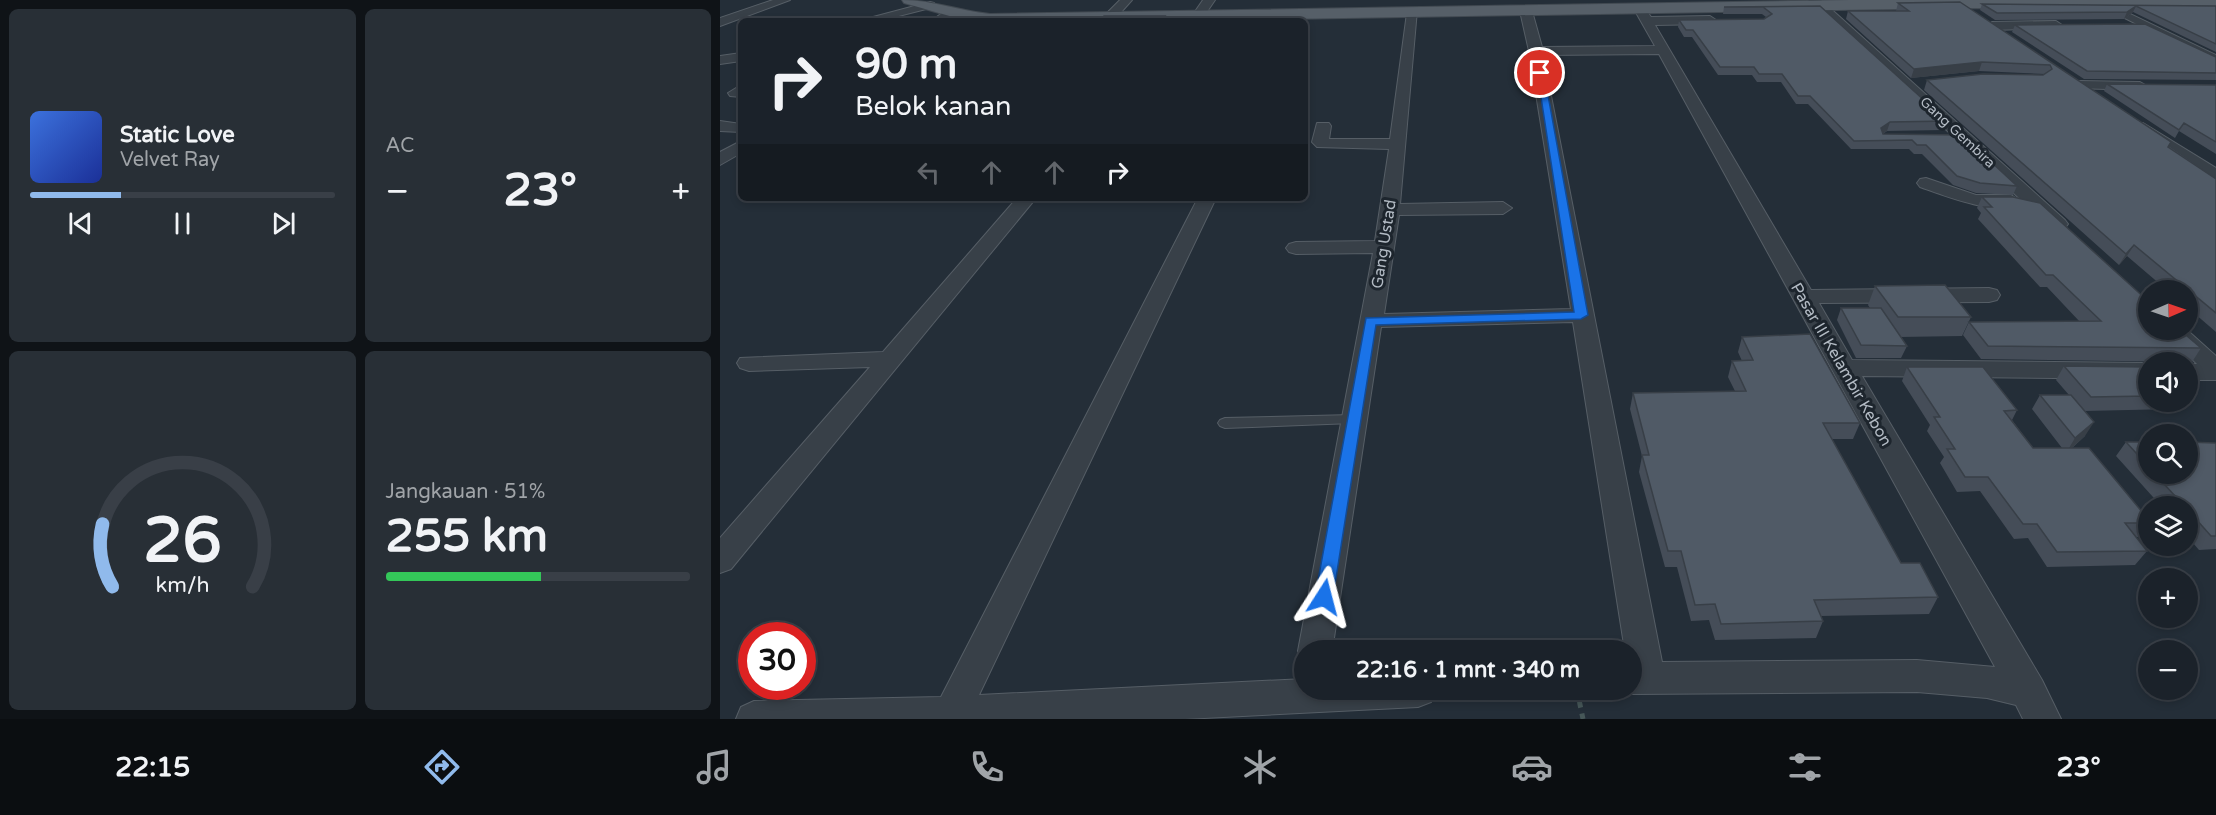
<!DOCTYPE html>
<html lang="id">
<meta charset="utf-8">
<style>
:root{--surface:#1b222a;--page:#282f36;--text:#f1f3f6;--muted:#a0a4a8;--line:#393f47;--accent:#90baec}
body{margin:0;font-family:"Varela Round",sans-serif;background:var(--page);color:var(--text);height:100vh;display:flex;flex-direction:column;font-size:22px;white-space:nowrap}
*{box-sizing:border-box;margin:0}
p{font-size:20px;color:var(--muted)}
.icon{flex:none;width:33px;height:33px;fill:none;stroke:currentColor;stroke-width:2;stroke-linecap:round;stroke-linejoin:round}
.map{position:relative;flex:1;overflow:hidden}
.drawer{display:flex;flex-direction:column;gap:9px;padding:9px;background:#0f1317;width:720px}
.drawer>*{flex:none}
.banner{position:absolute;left:18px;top:18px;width:570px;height:183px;border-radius:9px;box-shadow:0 3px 9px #0003,0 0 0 2px var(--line);background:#1b222a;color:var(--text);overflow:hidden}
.needle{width:39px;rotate:88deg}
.fabs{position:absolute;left:1418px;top:280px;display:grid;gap:12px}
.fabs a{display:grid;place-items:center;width:60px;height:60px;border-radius:50%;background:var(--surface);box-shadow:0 3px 9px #0003,0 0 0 2px var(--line);font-size:30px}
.speed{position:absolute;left:18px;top:622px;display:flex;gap:12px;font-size:30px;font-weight:700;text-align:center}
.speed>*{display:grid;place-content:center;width:78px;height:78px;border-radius:50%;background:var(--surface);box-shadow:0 3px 9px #0003,0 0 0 2px var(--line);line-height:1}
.speed .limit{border:9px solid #d22;background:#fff;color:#111}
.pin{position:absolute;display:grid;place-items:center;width:51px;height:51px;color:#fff;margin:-26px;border:3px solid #fff;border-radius:50%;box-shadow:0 2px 6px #0007}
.me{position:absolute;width:66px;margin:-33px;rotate:9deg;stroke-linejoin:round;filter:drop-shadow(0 0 4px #0008)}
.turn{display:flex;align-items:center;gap:21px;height:126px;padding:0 18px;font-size:27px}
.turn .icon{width:78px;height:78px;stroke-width:2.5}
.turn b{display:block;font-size:42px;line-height:51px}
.lanes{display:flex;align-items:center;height:57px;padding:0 18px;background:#0003;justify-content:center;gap:30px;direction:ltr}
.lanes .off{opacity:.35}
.big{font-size:45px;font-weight:700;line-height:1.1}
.drawer .widget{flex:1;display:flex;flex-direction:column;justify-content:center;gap:9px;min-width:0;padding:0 21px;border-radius:9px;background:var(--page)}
.drawer .dial{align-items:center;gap:0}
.dial svg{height:156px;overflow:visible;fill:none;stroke:var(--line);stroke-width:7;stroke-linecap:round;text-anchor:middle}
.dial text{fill:var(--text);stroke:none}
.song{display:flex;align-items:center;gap:18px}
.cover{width:72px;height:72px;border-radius:9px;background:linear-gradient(135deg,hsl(220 70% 55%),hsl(230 70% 35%))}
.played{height:6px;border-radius:3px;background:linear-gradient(90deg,var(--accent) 30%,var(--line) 30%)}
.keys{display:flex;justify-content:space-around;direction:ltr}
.heat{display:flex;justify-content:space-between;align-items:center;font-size:33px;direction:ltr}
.charge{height:9px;border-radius:4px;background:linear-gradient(90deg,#34c759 51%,var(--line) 0)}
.drawer .tiles{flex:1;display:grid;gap:9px;grid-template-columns:repeat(2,1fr)}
.trip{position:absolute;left:574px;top:640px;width:348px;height:60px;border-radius:30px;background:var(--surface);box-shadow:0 3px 9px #0003,0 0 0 2px var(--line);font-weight:700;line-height:60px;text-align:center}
.tab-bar{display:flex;height:96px;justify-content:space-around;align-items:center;background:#0b0e11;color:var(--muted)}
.tab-bar .icon{width:42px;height:42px}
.tab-bar .current{color:var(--accent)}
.tab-bar b{font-size:27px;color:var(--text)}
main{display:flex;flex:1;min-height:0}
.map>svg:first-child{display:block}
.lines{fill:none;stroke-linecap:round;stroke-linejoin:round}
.lane-casing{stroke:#565e66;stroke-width:2}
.street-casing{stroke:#565e66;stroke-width:2}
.primary-casing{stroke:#414951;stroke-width:2}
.path{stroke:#465758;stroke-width:5;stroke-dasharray:6 6;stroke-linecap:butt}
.lane{fill:#384048;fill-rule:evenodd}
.street{fill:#384048;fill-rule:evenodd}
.primary{fill:#565f68;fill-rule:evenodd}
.wall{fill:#454d58}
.shaded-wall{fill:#383f47}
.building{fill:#505a66;stroke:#383f47;stroke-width:1.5}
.route{fill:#1a73e8;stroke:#114b97;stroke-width:1.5}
.labels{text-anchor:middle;stroke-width:6;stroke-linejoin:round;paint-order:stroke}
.far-street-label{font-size:14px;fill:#b3bbc4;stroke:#1d252d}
.street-label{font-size:16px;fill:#b3bbc4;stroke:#1d252d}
</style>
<main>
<section class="drawer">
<div class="tiles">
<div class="widget">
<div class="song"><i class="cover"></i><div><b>Static Love</b><p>Velvet Ray</p></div></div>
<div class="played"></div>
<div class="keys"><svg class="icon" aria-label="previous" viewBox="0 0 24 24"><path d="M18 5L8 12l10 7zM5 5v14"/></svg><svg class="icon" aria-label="pause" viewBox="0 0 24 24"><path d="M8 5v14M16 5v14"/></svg><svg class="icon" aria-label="next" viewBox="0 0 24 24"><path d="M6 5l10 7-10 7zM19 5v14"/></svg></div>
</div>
<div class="widget"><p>AC</p>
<div class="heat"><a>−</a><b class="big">23°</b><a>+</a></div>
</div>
<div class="widget dial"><svg viewBox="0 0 100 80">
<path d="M14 69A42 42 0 1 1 86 69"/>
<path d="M14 69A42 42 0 0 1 9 37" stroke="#90baec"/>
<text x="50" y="56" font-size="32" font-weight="700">26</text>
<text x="50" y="72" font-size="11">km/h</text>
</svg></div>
<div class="widget"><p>Jangkauan · 51%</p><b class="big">255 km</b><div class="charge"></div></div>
</div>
</section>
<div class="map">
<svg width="1496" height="719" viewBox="0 0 1496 719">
<rect width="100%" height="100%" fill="#242e38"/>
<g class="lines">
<defs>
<path id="lane" d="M 633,415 L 638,416 L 640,419 L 638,422 L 633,423 L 505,428 L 500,426 L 498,423 L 500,420 L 505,418 Z"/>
<path id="street" d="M 53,0 L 70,0 L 0,26 L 0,18 Z
M 400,0 L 412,0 L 394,20 L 386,20 L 386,14 Z
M 483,0 L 495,0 L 482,19 L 474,19 L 472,16 Z
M 1088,0 L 1101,0 L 1345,220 L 1348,224 L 1345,228 L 1331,228 Z
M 1381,0 L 1496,55 L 1496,64 L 1379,5 L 1377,3 Z
M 210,2 L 214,3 L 214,7 L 159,21 L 138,21 Z
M 920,5 L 924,7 L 931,17 L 990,16 L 996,20 L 990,24 L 935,25 L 1091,290 L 1269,288 L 1277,290 L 1280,295 L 1277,300 L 1269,302 L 1099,303 L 1132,360 L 1428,363 L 1428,379 L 1142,376 L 1322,680 L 1341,719 L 1303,719 L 1296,705 L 1267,698 L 1197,692 L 912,694 L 901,690 L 912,690 L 912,651 L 905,651 L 853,322 L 661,327 L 612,651 L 585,651 L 585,663 L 583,662 L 578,651 L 653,253 L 576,254 L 569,252 L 566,248 L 569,244 L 576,242 L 655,241 L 669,149 L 597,147 L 592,142 L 597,123 L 609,123 L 611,126 L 609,139 L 670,139 L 687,13 L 697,10 L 680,204 L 783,202 L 792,208 L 783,214 L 679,215 L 664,314 L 851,309 L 809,51 L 800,11 L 806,7 L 812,11 L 822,47 L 935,46 L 914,9 ZM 939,54 L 1275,667 L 1197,660 L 942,662 L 823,55 Z
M 228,9 L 238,11 L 225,21 L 211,21 Z
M 1336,21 L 1342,25 L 1340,28 L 1272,30 L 1266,26 L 1272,22 Z
M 21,53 L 21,61 L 0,64 L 0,56 Z
M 1359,81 L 1420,82 L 1427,86 L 1420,90 L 1354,88 L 1352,85 L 1354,82 Z
M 21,85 L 21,97 L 10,96 L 8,93 Z
M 0,121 L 21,124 L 21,132 L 0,131 Z
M 1423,123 L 1496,168 L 1496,181 L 1417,131 L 1415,128 L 1417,125 Z
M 21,141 L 21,153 L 0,165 L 0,152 Z
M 1206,178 L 1256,195 L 1291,195 L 1300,201 C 1286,221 1218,193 1200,187 L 1197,183 L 1200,179 Z
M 297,198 L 316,198 L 11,569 L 0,573 L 0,538 L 150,367 L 29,371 L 20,368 L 17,363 L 20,358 L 163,352 Z
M 478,198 L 496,198 L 259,695 L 585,679 L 585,690 L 716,690 L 711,702 L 698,707 L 465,719 L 16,719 L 21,707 L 34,701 L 221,697 Z
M 1443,330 L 1467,330 L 1496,356 L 1496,380 L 1467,380 L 1467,364 L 1477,364 Z"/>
<path id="primary" d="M 182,0 C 214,0 239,11 270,14 L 1130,0 L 1496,0 L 1496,10 L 1237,8 L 447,21 L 247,21 L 184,3 Z"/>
</defs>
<use href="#lane" class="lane-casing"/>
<use href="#street" class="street-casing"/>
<use href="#primary" class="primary-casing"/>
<path class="path" d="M 857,690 L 863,719"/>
<use href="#lane" class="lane"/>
<use href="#street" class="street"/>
<use href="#primary" class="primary"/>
</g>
<path class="wall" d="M 1240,2 L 1496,179 L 1496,332 L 1467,307 L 1467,291 L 1448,291 L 1407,256 L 1399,265 L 1204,90 L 1207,80 L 1323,75 L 1325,74 L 1259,71 L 1191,78 L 1126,19 L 1128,11 L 1176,11 L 1178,3 Z
M 1262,4 L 1496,6 L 1496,52 L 1413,12 L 1404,19 L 1275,20 L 1260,10 Z
M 1100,6 L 1227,121 L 1223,130 L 1167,131 L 1163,134 L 1242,135 L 1297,186 L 1293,195 L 1256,193 L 1233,185 L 1202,154 L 1194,154 L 1189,149 L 1131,149 L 1088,104 L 1076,104 L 1061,82 L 1037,82 L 1032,75 L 998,75 L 972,37 L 964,37 L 958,27 L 959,20 L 1044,19 L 1046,17 L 1042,14 L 1003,14 L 1004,7 Z
M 1295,25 L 1496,57 L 1496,80 L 1364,79 L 1292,32 Z
M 1387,84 L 1496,85 L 1496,154 L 1459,131 L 1455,138 L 1384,91 Z
M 1262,197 L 1481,348 L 1472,362 L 1261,359 L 1243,335 L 1249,322 L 1360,322 L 1327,287 L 1320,287 L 1258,219 L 1261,213 L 1257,208 Z
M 1155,286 L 1251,317 L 1242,336 L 1180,337 L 1187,346 L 1181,358 L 1136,358 L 1117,320 L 1121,308 L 1150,308 L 1148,305 Z
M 1022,337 L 1140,423 L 1133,439 L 1112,439 L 1181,563 L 1218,597 L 1209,614 L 1101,616 L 1103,621 L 1096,638 L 995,640 L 989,620 L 971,621 L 957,567 L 945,567 L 919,472 L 922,456 L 910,409 L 913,393 L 1015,391 L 1008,377 L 1012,361 L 1022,361 L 1018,352 Z
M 1344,366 L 1428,367 L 1428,402 L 1460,402 L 1454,409 L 1364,411 L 1365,436 L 1352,448 L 1428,519 L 1428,526 L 1420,537 L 1416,537 L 1427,551 L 1415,565 L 1327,567 L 1308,538 L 1294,539 L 1260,491 L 1237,492 L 1220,463 L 1224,457 L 1207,431 L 1210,425 L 1182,381 L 1187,367 L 1297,410 L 1292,420 L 1313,448 L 1342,448 L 1312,409 L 1320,395 L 1349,395 L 1336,380 Z
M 1406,442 L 1428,442 L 1428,474 L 1467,474 L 1496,444 L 1496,549 L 1479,550 L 1467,536 L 1467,507 L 1442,507 L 1396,456 Z"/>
<path class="shaded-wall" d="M 1416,6 L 1413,12 L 1404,19 L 1407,12 Z
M 1262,62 L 1259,71 L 1191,78 L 1194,69 Z
M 1170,122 L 1167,131 L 1158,137 L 1161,128 Z
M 1414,245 L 1407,256 L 1399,265 L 1406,254 Z
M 1374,422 L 1365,436 L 1346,453 L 1355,438 Z"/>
<path class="building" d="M 1240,2 L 1451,142 L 1448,147 L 1496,179 L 1496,313 L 1414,245 L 1406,254 L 1207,80 L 1263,74 L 1323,75 L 1332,69 L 1330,65 L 1262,62 L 1194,69 L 1128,11 L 1189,11 L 1178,3 Z
M 1262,4 L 1496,6 L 1496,44 L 1416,6 L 1407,12 L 1277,13 Z
M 1100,6 L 1227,121 L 1170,122 L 1161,128 L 1163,134 L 1242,135 L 1297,186 L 1260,183 L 1237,176 L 1206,145 L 1197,145 L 1192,140 L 1134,141 L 1090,96 L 1078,96 L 1062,74 L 1039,74 L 1034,67 L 1000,67 L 973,30 L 966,30 L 959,20 L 1044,19 L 1052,14 L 1043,7 L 1004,7 Z
M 384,16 L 445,16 L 441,21 L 379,21 Z
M 1425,24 L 1496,57 L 1496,73 L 1367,71 L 1295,25 Z
M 1387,84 L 1496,85 L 1496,142 L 1464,123 L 1459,130 Z
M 1262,197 L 1293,197 L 1320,203 L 1428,301 L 1428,330 L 1460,330 L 1481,348 L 1268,346 L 1249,322 L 1381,321 L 1333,275 L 1326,275 L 1264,207 L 1272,207 Z
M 1225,285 L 1251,317 L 1178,317 L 1155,286 Z
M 1121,308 L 1161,308 L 1187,346 L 1141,345 Z
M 1090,334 L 1140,423 L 1103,423 L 1181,563 L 1200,563 L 1218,597 L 1094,600 L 1103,621 L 1001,624 L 995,604 L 975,605 L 961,551 L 948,551 L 922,455 L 929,455 L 913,393 L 1026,391 L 1012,361 L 1033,360 L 1022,337 Z
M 1344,366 L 1428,367 L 1428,396 L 1371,397 Z
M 1187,367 L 1263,367 L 1297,410 L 1284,411 L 1313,448 L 1369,448 L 1428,519 L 1428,523 L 1405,523 L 1427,551 L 1337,552 L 1317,524 L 1303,524 L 1268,477 L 1245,477 L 1227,449 L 1235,449 L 1214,417 L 1220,417 Z
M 1320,395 L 1351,395 L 1374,422 L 1355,438 Z
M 1406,442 L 1428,442 L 1428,466 Z
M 1467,442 L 1495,443 L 1496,444 L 1496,536 L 1491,536 L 1467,509 L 1467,507 L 1465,507 L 1435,474 L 1467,474 Z"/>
<path class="route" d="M 817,71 L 824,73 L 868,315 L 861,319 L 656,325 L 613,597 L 610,602 L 604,604 L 597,602 L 595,597 L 646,318 L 854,312 Z"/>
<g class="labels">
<g class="far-street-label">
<text transform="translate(1238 132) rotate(43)" y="5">Gang Gembira</text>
</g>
<g class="street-label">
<text transform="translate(663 244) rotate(-81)" y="6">Gang Ustad</text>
<text transform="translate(1122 364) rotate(60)" y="6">Pasar III Kelambir Kebon</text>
</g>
</g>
</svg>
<div class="fabs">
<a><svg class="needle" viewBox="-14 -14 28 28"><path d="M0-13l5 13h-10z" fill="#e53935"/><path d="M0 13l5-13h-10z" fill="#a0a4a8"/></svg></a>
<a><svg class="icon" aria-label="sound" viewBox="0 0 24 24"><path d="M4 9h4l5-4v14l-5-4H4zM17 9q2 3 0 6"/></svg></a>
<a><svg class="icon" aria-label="search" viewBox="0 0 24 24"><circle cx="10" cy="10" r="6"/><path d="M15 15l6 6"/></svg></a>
<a><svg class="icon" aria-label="layers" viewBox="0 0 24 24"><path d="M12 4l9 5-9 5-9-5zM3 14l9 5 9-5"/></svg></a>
<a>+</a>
<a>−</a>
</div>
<div class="speed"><div class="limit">30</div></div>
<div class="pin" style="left:820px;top:73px;background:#d93025"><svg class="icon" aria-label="arrive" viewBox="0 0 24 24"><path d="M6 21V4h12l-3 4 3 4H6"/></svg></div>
<svg class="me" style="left:604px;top:597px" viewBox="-20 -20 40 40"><path d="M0-17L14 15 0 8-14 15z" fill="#1a73e8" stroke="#fff" stroke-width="4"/></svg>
<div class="trip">22:16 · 1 mnt · 340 m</div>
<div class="banner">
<div class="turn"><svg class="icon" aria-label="right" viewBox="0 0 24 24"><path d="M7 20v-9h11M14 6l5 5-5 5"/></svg><div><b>90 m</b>Belok kanan</div></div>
<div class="lanes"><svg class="icon off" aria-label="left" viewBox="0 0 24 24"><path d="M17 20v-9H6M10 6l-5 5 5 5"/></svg><svg class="icon off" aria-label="ahead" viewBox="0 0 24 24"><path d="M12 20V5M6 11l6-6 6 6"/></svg><svg class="icon off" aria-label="ahead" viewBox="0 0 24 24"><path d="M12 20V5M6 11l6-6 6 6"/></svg><svg class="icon" aria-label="right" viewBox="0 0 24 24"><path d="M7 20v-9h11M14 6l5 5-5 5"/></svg></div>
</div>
</div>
</main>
<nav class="tab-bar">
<b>22:15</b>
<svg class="icon current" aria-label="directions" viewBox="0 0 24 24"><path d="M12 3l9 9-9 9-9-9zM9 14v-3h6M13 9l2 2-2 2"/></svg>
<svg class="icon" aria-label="music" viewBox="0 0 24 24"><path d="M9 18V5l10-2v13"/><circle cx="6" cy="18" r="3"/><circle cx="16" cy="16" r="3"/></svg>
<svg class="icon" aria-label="phone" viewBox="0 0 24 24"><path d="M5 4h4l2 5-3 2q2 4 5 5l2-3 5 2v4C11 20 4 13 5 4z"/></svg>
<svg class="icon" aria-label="climate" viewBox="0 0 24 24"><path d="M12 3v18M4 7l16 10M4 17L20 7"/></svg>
<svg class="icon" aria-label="car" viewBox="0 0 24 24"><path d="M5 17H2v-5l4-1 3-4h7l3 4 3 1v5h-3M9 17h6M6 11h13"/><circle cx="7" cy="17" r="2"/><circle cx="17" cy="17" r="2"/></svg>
<svg class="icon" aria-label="filters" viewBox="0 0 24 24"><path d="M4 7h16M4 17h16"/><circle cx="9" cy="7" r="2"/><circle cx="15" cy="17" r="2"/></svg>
<b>23°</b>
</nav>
